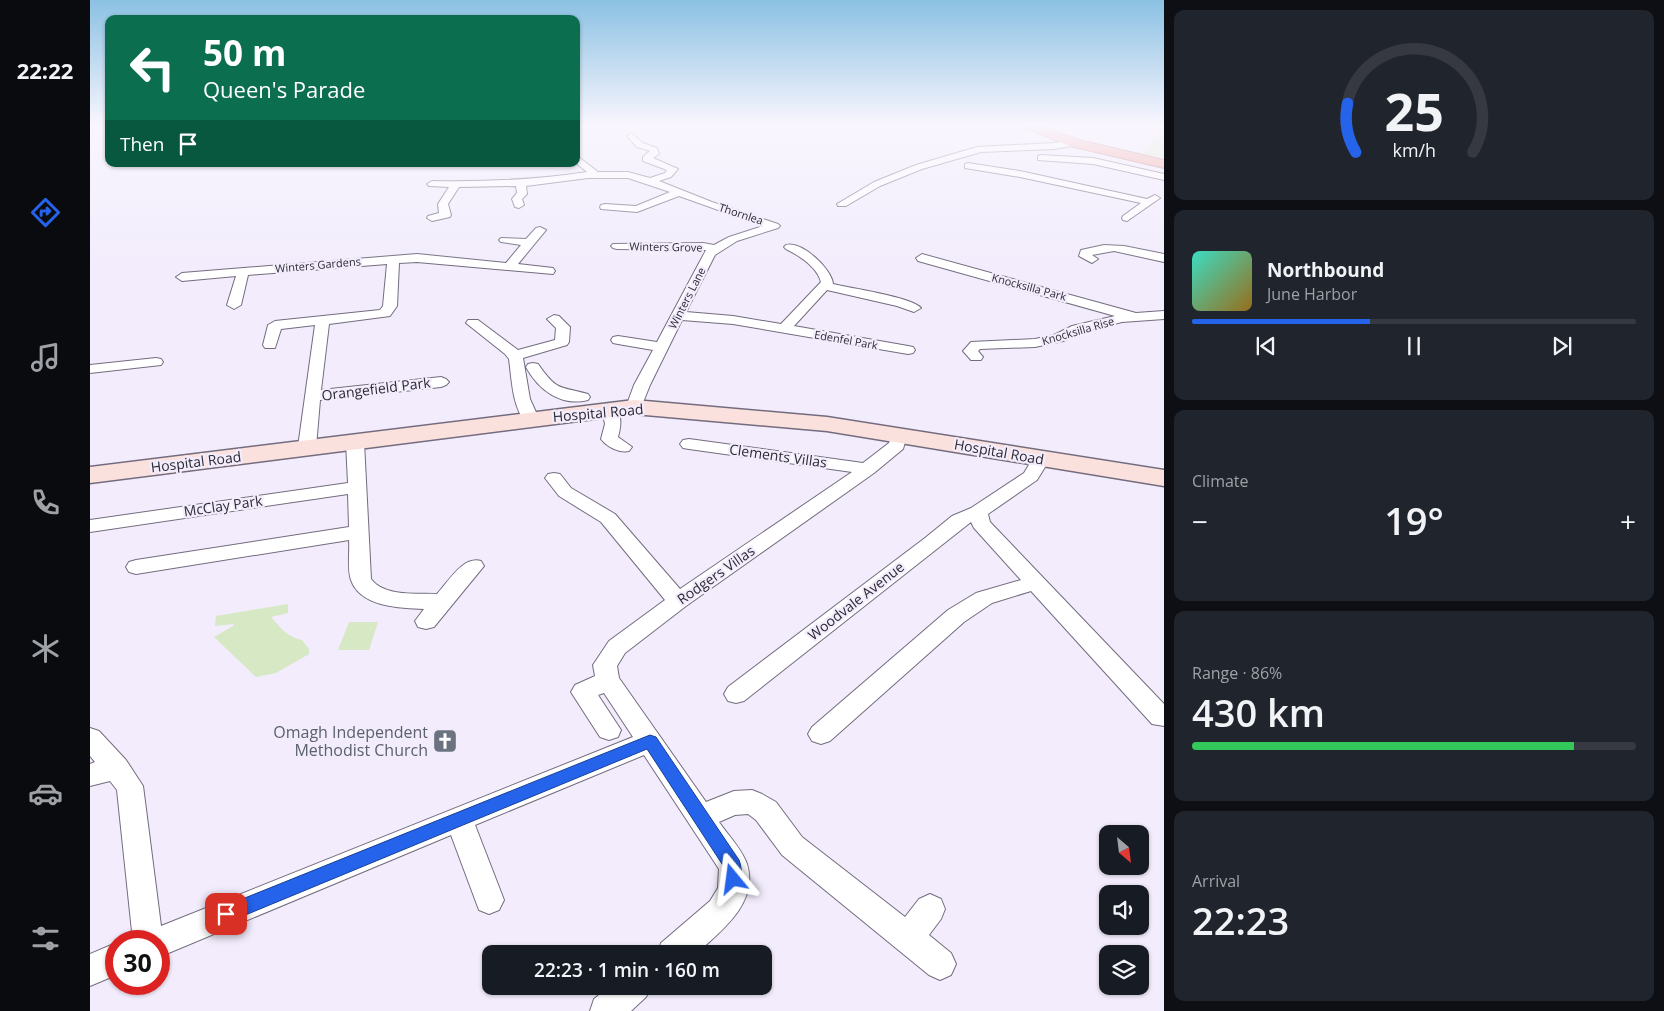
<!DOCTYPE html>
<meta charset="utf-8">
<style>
:root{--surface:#171b24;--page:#20242c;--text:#f1f3f6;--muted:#9ea1a6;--line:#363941;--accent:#2563eb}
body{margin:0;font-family:"Open Sans",sans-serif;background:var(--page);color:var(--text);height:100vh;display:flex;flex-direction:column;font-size:19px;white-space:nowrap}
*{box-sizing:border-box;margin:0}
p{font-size:16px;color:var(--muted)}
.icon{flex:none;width:28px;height:28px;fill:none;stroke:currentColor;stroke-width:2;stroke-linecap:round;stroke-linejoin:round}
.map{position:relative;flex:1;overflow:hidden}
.details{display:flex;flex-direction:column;gap:10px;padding:10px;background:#0d0f14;width:500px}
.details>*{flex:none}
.guide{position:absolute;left:15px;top:15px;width:475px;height:152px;border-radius:10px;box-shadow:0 1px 4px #0004;background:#0b6e4f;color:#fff;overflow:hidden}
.needle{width:32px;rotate:152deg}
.buttons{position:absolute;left:1009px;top:825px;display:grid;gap:10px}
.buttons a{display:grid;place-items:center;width:50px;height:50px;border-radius:10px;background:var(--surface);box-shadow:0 1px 4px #0004;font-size:25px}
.speed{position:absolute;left:15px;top:930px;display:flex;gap:10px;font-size:25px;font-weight:700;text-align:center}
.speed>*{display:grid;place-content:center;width:65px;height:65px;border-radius:50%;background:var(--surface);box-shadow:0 1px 4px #0004;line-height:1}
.speed .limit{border:8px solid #d22;background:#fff;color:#111}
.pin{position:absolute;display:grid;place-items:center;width:42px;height:42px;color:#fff;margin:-21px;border-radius:10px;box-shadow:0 2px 8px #0006}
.me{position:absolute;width:55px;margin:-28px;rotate:344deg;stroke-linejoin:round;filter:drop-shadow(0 0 4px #0008)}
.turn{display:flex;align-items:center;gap:18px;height:105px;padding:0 15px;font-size:22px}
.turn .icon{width:65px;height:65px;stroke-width:2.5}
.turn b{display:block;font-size:35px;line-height:42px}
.then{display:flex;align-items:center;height:48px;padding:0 15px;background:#0003;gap:10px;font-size:19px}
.big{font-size:38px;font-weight:600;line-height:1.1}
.details .widget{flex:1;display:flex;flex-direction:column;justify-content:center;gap:8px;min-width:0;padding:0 18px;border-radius:10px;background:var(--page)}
.details .dial{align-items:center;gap:0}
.dial svg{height:130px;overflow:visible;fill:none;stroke:var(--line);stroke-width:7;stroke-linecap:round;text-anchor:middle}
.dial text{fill:var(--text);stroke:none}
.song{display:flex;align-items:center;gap:15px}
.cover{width:60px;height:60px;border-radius:8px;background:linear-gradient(135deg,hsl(170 70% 55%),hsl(40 70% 35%))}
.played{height:5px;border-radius:2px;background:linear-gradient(90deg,var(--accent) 40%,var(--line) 40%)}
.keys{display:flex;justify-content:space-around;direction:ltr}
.heat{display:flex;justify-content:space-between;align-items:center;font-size:28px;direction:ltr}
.charge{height:8px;border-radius:4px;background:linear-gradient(90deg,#34c759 86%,var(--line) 0)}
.trip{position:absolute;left:392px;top:945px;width:290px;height:50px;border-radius:10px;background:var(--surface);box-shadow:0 1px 4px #0004;font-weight:600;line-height:50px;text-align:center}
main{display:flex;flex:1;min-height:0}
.dock{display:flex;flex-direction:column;width:90px;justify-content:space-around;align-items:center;background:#090b0e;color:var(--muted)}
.dock .icon{width:35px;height:35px}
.dock .current{color:var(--accent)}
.dock b{font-size:22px;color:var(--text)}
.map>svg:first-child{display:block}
.green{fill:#d6e8c4}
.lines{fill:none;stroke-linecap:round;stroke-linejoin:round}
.street-casing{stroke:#736c7e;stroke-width:2}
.secondary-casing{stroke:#736c7e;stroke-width:3}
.highway-casing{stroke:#ad736e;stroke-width:2}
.street{fill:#fff;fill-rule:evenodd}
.secondary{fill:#fbe1dd;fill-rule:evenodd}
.highway{fill:#f29a8e;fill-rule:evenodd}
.route{fill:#2563eb;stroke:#184099}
.labels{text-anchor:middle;stroke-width:4.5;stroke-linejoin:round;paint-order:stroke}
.far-street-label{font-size:11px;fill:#2d2a32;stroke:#f2ecfc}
.street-label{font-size:14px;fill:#2d2a32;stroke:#f2ecfc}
.near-worship-label{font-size:16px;fill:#5b616d;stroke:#f2ecfc;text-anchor:end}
</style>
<main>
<nav class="dock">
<b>22:22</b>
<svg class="icon current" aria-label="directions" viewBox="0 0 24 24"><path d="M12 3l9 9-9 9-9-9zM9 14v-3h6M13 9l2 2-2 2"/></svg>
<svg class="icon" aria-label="music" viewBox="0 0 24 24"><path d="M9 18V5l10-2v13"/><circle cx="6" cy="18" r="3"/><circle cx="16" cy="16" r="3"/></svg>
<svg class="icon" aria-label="phone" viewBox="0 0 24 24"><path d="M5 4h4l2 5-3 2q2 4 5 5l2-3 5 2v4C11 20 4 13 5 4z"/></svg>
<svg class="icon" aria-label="climate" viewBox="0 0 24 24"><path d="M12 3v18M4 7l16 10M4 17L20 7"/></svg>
<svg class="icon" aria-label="car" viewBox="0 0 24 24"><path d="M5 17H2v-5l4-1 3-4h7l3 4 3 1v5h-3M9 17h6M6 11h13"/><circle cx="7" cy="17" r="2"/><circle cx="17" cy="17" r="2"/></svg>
<svg class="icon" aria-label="filters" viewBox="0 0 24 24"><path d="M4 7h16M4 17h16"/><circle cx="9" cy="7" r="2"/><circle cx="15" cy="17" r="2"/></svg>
</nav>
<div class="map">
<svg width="1074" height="1011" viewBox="0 0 1074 1011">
<rect width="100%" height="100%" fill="#f2ecfc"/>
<path class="green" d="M 1066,136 L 1074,137 L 1074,157 L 1053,154 Z
M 198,604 L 198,613 L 181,617 C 189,626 198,638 212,640 L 219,649 L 219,654 L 186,673 L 166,677 L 124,637 L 143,626 L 144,624 L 125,626 L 126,616 Z
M 259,622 L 288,622 L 279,650 L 248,650 Z"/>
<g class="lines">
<defs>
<path id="street" d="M 541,133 L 553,143 L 567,148 L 569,154 L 563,158 L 588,169 L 581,177 L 569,181 L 622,202 L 688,224 L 690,226 L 688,228 L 647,241 L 625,255 L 596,312 L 643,316 L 691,324 L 731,282 C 727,267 710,256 696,249 L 694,247 L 696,245 C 712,241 742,269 743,284 C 759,288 822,297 831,308 L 824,312 L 807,306 L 737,290 L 704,326 L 818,346 L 823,347 L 825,350 L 823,353 L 818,354 L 643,324 L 592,320 L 560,385 L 550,410 L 538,410 L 536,407 L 544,385 L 563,350 L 528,344 L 523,343 L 521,340 L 523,337 L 528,336 L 567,342 L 616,250 L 527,249 L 523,248 L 521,246 L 523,244 L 613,243 L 624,245 L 639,237 L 673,226 L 589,196 L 547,212 L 511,209 L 510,207 L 511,205 L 515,204 L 546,206 L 580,192 L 538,178 L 498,178 L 436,186 L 437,194 L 432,199 L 434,205 L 429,208 L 425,207 L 422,199 L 427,193 L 426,186 L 369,187 L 358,204 L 361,215 L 360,217 L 342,221 L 337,218 L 338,216 L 349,213 L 348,204 L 359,187 L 339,186 L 337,184 L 342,181 C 395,182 445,180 497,172 L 486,163 L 486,155 L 508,172 L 538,172 L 560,178 L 575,173 L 577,170 L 553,161 L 553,157 L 560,151 L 547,147 L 537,136 Z
M 985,140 L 989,143 L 988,145 L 964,149 L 891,152 L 832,169 L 790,186 L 756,206 L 748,206 L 747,204 L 784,182 L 826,165 L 887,147 L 964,143 Z
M 951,155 L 1003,158 L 1074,174 L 1074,180 L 1003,164 L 948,160 L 948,156 Z
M 878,163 L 930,171 L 1057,199 L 1065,195 L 1070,198 L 1037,221 L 1033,220 L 1032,218 L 1033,216 L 1051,203 L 930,177 L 875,168 L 875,164 Z
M 450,227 L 456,230 L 428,264 L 463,268 L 465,271 L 463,274 L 327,262 L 309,263 L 307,306 L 300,316 L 239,324 L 231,390 L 351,377 L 356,379 L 359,382 L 356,385 L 351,387 L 230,400 L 226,447 L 223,451 L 217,452 L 211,451 L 208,447 L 225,325 L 191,329 L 185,348 L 175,348 L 173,345 L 178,325 L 185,321 L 290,310 L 293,306 L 297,264 L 158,275 L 151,305 L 144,309 L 137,305 L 146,276 L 92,281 L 86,277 L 92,273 L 327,254 L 416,263 L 431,245 L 411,242 L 409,240 L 411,238 L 436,239 L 446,228 Z
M 1014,245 L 1034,246 L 1074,254 L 1074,262 L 1024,251 L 1002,255 L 1008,259 L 1002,263 L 989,256 L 991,250 Z
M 832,254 L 1046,313 L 1074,311 L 1074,319 L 1032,322 L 992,332 L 973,341 L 945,347 L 890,349 L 888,351 L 893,357 L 891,360 L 881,360 L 873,351 L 881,342 L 945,339 L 964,335 L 982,326 L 1025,316 L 828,261 L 826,258 Z
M 464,315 L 469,316 L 480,327 L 479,342 L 477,345 L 433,358 L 440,399 L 449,419 L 447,422 L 435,422 C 422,404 422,381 419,359 L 415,354 L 376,323 L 378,320 L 388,320 L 428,350 L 465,340 L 466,328 L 457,319 Z
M 66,358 L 71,359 L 73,362 L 71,365 L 0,373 L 0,365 Z
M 443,363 L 448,364 C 467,391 468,386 498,394 L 500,397 L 498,400 C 470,407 448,389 436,367 L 438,364 Z
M 520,405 L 526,407 C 532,417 531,426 528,437 L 542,447 L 539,451 C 529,453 517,447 511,439 L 515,424 L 512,410 L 514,407 Z
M 809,430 L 815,431 L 817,435 L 813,449 L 784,473 L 596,606 L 535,653 L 527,666 L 529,678 L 616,802 L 644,791 L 662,790 L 672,794 L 686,802 L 712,837 L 815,917 L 829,899 L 840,894 L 851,899 L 855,909 L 851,919 L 839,935 L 861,953 L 866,964 L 861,975 L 850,980 L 839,975 L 692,855 L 666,820 L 658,814 L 645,815 L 629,822 C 638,835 652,849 657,864 C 669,903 631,931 606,954 L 567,954 L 571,943 L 620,901 L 628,888 L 629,869 L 554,755 L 385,825 L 414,900 L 409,910 L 399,914 L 389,910 L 361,835 L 69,957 L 69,941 L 43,941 L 27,790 L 20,781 L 0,786 L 0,764 L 5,762 L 0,756 L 0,728 L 9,731 L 36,760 L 53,786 L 71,926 L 543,737 L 514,693 L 508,695 L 531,730 L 528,737 L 519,740 L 510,737 L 481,692 L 485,685 L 505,676 L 503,665 L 519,641 L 575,600 L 511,522 L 469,496 L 455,478 L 458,474 L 464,473 L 470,474 L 481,488 L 525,514 L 590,589 L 762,472 L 599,449 L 593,448 L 590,444 L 593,440 L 599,439 L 773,463 L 799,443 L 803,431 Z
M 265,437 L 271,438 L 274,442 L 281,579 C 294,597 328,593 347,594 C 359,581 373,556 391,561 L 394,566 L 344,627 L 336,629 L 328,627 L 325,621 L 334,609 C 310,608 270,607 261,580 C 257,569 260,552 259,540 L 46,574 L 39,572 L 36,567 L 39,562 L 46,560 L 259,527 L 258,494 L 0,532 L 0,520 L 258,483 L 256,442 L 259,438 Z
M 951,454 L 957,455 L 960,459 L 947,480 L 898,514 L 900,522 L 1074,704 L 1074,726 L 1062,724 L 941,591 L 902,603 L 874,622 L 740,741 L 731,744 L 722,741 L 718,734 L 722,727 L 858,610 L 886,593 L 931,580 L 884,528 L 881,522 L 654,701 L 646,703 L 638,701 L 634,694 L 638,687 L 835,538 L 862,516 L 881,508 L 934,473 L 945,455 Z
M 26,943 L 26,975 L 0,986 L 0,954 Z
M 520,986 L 561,986 L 556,997 L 541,1011 L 500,1011 L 504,999 Z"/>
<path id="secondary" d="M 544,400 L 737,417 L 1074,470 L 1074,486 L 737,431 L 544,414 L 0,483 L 0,467 Z"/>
<path id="highway" d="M 927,124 L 945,124 L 989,140 L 1074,160 L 1074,168 L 980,146 Z"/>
</defs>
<use href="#street" class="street-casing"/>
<use href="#secondary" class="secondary-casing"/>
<use href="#highway" class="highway-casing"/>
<use href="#street" class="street"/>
<use href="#secondary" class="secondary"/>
<use href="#highway" class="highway"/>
</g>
<linearGradient id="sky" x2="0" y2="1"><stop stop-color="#8bc1e3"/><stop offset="0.47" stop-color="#f9f6fe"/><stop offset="1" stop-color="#f9f6fe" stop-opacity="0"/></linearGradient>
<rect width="1074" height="266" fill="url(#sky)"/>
<path class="route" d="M 560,735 L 566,737 L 649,860 C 652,868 652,876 649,885 L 643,887 L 636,885 L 634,879 L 634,867 L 557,749 L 136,923 L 130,921 L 127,914 L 130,908 Z"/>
<defs>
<symbol id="church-square" viewBox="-11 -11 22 22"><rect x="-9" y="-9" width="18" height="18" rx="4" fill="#6b7280" stroke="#f2ecfc"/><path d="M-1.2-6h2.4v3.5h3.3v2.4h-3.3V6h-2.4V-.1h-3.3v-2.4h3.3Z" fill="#fff"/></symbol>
</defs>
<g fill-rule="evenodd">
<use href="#church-square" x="341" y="727" width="28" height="28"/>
</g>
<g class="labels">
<g class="far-street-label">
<text transform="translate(651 214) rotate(18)" y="4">Thornlea</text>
<text transform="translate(576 247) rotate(1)" y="4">Winters Grove</text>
<text transform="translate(228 265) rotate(-5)" y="4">Winters Gardens</text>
<text transform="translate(939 287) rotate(15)" y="4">Knocksilla Park</text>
<text transform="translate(597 298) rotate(-63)" y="4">Winters Lane</text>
<text transform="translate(988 331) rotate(-16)" y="4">Knocksilla Rise</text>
<text transform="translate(756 340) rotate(10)" y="4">Edenfel Park</text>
</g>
<g class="street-label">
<text transform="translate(286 389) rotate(-7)" y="5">Orangefield Park</text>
<text transform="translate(508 413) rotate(-5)" y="5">Hospital Road</text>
<text transform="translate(909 452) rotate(10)" y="5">Hospital Road</text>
<text transform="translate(688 456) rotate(8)" y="5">Clements Villas</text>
<text transform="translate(106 462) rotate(-7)" y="5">Hospital Road</text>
<text transform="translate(133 506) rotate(-8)" y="5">McClay Park</text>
<text transform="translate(626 575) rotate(-35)" y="5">Rodgers Villas</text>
<text transform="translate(766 601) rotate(-38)" y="5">Woodvale Avenue</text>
</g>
<g class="near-worship-label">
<text x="338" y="738">Omagh Independent<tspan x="338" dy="18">Methodist Church</tspan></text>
</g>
</g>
</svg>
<div class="buttons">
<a><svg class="needle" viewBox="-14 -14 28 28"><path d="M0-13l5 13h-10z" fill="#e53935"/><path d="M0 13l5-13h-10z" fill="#9ea1a6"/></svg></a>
<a><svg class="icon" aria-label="sound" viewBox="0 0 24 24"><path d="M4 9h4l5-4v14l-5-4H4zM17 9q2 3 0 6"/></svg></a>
<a><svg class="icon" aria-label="layers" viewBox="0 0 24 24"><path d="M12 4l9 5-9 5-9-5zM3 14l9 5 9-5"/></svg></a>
</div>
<div class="speed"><div class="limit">30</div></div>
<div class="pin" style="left:136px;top:914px;background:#d93025"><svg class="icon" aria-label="arrive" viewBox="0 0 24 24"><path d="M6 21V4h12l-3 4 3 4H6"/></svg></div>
<svg class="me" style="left:643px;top:879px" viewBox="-20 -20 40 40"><path d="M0-17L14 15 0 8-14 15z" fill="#2563eb" stroke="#fff" stroke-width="4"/></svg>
<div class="trip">22:23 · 1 min · 160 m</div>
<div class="guide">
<div class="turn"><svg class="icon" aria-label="left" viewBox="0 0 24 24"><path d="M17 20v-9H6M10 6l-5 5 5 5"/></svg><div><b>50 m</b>Queen's Parade</div></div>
<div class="then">Then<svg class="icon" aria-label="arrive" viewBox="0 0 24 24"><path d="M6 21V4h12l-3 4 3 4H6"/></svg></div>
</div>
</div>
<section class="details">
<div class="widget dial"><svg viewBox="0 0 100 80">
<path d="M14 69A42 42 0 1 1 86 69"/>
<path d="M14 69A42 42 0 0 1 9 39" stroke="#2563eb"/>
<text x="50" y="56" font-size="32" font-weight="700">25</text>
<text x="50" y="72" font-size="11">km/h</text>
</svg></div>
<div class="widget">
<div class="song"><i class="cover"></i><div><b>Northbound</b><p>June Harbor</p></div></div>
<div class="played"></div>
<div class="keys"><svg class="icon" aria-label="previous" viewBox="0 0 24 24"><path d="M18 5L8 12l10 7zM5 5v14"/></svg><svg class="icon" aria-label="pause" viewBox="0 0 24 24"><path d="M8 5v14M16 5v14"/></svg><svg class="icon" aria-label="next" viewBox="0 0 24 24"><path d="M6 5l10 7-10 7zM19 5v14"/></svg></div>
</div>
<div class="widget"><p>Climate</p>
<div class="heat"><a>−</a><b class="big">19°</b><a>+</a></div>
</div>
<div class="widget"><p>Range · 86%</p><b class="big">430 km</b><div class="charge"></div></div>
<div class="widget"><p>Arrival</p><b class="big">22:23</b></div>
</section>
</main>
